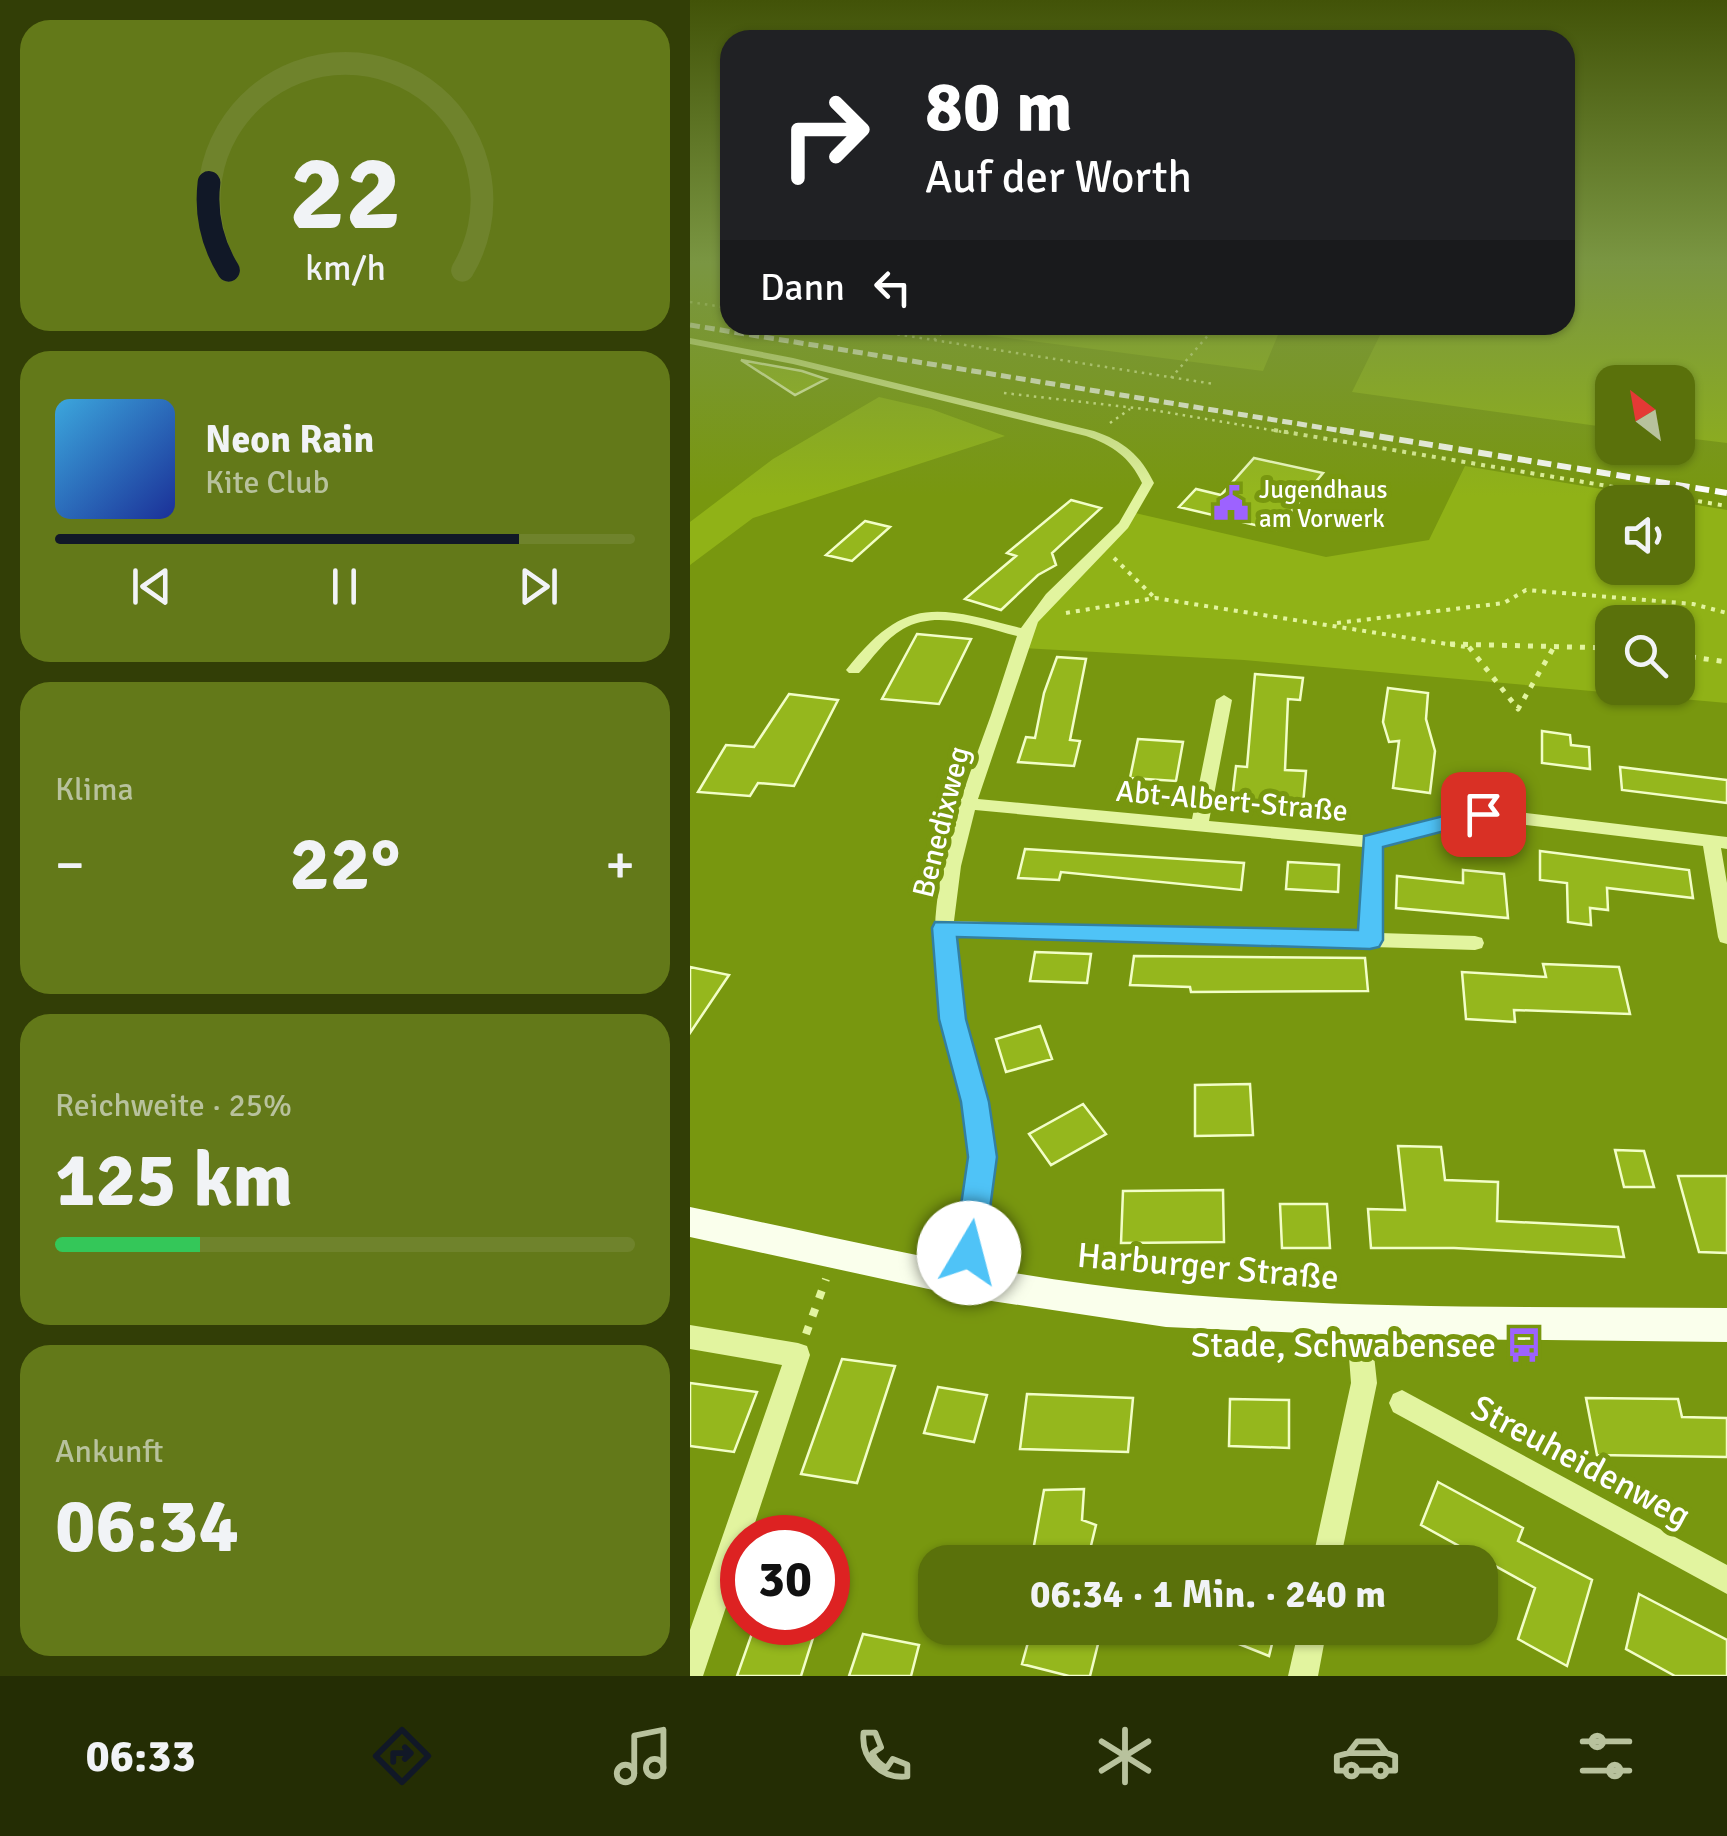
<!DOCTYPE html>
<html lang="de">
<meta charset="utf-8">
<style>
:root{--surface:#5a710b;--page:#637919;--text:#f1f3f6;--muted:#b8c29d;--line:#6f832c;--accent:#111827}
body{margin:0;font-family:Signika,sans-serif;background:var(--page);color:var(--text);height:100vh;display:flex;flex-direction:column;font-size:38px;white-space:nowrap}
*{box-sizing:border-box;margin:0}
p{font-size:32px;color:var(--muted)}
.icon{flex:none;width:55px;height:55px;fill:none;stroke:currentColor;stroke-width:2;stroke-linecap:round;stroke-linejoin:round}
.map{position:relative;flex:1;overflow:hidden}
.sheet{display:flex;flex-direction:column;gap:20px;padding:20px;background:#323e06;width:690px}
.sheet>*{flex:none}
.top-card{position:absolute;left:30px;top:30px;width:855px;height:305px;border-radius:30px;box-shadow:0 2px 8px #0004;background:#202124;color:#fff;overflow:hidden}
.needle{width:65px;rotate:329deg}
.tools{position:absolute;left:905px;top:365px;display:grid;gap:20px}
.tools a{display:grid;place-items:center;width:100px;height:100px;border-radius:20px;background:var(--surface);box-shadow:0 2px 8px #0004;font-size:50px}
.speed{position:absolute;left:30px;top:1515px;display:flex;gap:20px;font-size:50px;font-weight:700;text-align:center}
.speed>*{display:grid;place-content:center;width:130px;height:130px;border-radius:50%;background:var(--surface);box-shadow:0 2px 8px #0004;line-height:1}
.speed .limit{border:15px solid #d22;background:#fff;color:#111}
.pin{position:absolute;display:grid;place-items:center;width:85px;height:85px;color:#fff;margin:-42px;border-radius:20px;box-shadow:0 5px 15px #0006}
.me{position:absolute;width:110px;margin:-55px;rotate:8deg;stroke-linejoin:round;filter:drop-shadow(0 0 8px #0008)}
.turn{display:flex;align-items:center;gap:35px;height:210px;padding:0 40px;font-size:45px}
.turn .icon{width:130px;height:130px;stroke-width:2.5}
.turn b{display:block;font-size:70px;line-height:85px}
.then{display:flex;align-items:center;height:95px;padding:0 40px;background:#0003;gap:20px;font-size:38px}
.big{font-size:75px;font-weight:700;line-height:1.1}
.sheet .tile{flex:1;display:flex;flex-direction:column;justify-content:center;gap:15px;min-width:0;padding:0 35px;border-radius:30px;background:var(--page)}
.sheet .dial{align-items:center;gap:0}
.dial svg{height:260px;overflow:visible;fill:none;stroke:var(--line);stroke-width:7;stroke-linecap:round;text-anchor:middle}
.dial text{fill:var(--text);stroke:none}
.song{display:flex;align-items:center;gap:30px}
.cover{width:120px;height:120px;border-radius:15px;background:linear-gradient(135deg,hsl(200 70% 55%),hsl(230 70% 35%))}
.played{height:10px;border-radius:5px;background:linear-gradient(90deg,var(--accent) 80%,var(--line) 80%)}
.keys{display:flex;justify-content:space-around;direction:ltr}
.heat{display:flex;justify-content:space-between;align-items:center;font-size:55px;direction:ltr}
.charge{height:15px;border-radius:8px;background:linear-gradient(90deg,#34c759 25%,var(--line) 0)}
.trip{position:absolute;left:228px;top:1545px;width:580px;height:100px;border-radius:30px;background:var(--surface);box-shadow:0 2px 8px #0004;font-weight:700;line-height:100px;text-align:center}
.menu{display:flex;height:160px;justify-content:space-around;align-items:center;background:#242d04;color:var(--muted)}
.menu .icon{width:70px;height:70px}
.menu .active{color:var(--accent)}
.menu b{font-size:45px;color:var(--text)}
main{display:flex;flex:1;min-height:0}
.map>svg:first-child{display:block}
.green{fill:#90b217;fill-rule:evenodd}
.building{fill:#95b71d;stroke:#f2fec7;stroke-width:2.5}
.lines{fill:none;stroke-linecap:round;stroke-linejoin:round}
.path-far3{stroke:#e2f49f;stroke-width:2.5;stroke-dasharray:2.5 5;stroke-linecap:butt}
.path-far2{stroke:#e2f49f;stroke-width:4;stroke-dasharray:4 6;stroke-linecap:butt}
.path-far1{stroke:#e2f49f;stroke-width:5;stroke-dasharray:5 8;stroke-linecap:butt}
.path{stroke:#e2f49f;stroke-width:8;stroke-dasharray:8 11;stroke-linecap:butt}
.minor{fill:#e2f49f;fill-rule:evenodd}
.major{fill:#faffec;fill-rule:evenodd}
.rail-far1{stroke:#fff;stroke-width:5;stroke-dasharray:10 5;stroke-linecap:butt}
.rail{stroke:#fff;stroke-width:6;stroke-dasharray:14 6;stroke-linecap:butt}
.route{fill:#4fc3f7;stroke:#337fa1;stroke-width:2.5}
.labels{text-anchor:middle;stroke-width:10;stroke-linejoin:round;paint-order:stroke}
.far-poi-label{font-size:25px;fill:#fff;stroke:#78970f;text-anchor:start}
.street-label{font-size:30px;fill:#fff;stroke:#78970f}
.near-street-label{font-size:35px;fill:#fff;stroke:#78970f}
.near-poi-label{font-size:35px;fill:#fff;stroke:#78970f;text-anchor:end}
</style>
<main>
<section class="sheet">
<div class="tile dial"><svg viewBox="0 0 100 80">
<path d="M14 69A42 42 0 1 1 86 69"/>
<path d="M14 69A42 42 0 0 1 8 42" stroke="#111827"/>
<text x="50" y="56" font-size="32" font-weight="700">22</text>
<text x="50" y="72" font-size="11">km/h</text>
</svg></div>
<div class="tile">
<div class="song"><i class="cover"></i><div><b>Neon Rain</b><p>Kite Club</p></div></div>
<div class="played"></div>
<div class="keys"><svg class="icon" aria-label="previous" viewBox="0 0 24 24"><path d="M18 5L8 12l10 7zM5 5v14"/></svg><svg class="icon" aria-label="pause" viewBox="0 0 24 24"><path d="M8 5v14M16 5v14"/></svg><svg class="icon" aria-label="next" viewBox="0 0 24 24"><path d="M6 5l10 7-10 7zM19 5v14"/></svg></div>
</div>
<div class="tile"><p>Klima</p>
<div class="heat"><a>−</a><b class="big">22°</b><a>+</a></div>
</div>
<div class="tile"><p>Reichweite · 25%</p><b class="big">125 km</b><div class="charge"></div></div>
<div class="tile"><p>Ankunft</p><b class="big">06:34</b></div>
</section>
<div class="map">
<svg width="1037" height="1676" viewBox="0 0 1037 1676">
<rect width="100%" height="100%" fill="#78970f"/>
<path class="green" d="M 875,261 L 1037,261 L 1037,443 L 988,437 L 988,382 L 922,382 L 922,428 L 662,392 L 695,325 L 875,325 Z
M 601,325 L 590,330 L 573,371 L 227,326 Z
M 189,397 L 241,409 L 315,436 L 63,518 L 0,565 L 0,522 L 83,459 Z
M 775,466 L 1037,510 L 1037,703 L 554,660 L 332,648 L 343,618 L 445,513 L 636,557 L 739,540 ZM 922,502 L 988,502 L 988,568 L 922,568 ZM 922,622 L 988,622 L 988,688 L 922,688 Z"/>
<path class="building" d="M 51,360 L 112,371 L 136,379 L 105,395 Z
M 564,458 L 633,473 L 586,530 L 489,507 L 506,489 L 531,495 Z
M 381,500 L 411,508 L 362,553 L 366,565 L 348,575 L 311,610 L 275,599 L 326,556 L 317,553 Z
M 175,521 L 200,527 L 162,561 L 136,555 Z
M 227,634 L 281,639 L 249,704 L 192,699 Z
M 367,657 L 396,659 L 380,740 L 390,741 L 384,766 L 328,762 L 336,737 L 345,738 L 354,693 Z
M 565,674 L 613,678 L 610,700 L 598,699 L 595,770 L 616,771 L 613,805 L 542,800 L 546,766 L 557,767 Z
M 698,688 L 738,693 L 736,719 L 745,751 L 740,793 L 703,788 L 709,741 L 699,742 L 693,722 Z
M 99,694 L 148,700 L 104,786 L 68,783 L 60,796 L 8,792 L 36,745 L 64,747 Z
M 852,731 L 880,735 L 881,745 L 899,747 L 900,769 L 852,763 Z
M 448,739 L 493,742 L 486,781 L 440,778 Z
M 930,767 L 1037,780 L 1037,803 L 932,790 Z
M 335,849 L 554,863 L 551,890 L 371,872 L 369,880 L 328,878 Z
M 850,851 L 999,870 L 1003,898 L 917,888 L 918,910 L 900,908 L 901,925 L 878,922 L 877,883 L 850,880 Z
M 598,862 L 649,865 L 648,892 L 596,889 Z
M 773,870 L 814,874 L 818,918 L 706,908 L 707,876 L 773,883 Z
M 345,952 L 401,954 L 397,983 L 340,981 Z
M 444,956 L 675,958 L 678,991 L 501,992 L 500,987 L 440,985 Z
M 853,964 L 929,967 L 940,1014 L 824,1010 L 825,1022 L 776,1019 L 772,972 L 856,977 Z
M 0,967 L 39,975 L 0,1033 Z
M 350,1026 L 362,1059 L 316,1072 L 306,1039 Z
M 560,1084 L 563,1135 L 505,1136 L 505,1085 Z
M 393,1104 L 416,1134 L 361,1165 L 339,1134 Z
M 708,1146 L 751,1147 L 755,1180 L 808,1182 L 807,1221 L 928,1227 L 934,1257 L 764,1248 L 681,1248 L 678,1209 L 715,1210 Z
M 925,1150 L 954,1151 L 964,1187 L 934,1187 Z
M 988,1176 L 1037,1176 L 1037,1253 L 1009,1252 Z
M 533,1190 L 534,1242 L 431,1243 L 433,1191 Z
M 590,1204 L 637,1204 L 640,1248 L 592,1248 Z
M 152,1359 L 205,1366 L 167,1483 L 111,1474 Z
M 0,1383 L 67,1392 L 44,1452 L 0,1446 Z
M 248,1387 L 297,1395 L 284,1442 L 234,1433 Z
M 337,1394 L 443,1398 L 438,1452 L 330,1449 Z
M 896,1398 L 988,1399 L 992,1417 L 1037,1418 L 1037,1457 L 907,1455 Z
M 540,1399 L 599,1400 L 599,1448 L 539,1446 Z
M 748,1482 L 833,1528 L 828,1541 L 902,1580 L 877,1666 L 828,1639 L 845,1588 L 731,1525 Z
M 394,1489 L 392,1520 L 406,1525 L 397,1562 L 341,1562 L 354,1490 Z
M 949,1594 L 1037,1640 L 1037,1676 L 985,1676 L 936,1649 Z
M 66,1622 L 128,1622 L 111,1676 L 47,1676 Z
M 342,1628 L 412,1628 L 400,1676 L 379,1676 L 332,1664 Z
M 509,1628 L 586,1628 L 579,1656 Z
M 173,1634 L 229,1645 L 221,1676 L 159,1676 Z"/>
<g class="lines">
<path class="path-far3" d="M 0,302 L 40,308
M 148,325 L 524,384
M 244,340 L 261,325
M 481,378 L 527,325
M 314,393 L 463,410 L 599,433
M 420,423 L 440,409"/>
<path class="path-far2" d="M 584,430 L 1037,506
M 424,558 L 465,598
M 376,613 L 465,598 L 776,647
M 647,623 L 814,603 L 836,590 L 1003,604 L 1037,613"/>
<path class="path-far1" d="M 760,644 L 922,648
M 779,647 L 828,709 L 864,647
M 988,655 L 1037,662"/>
<path class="path" d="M 116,1334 L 136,1279"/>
<path class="minor" d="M 0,338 L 103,358 L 404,431 C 433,441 451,455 464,483 L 438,528 L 348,622 L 288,799 L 502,819 L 526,700 L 534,695 L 542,700 L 519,821 L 682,836 L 793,808 L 1037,837 L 1037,849 L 1031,848 L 1037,883 L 1037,944 L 1030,942 L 1028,937 L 1013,846 L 793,820 L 691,846 L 690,933 L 785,936 L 792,938 L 794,943 L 792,948 L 785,950 L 264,935 C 266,1009 296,1077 303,1150 C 307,1194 293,1238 287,1281 L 283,1289 L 275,1292 L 267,1289 L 263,1281 C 270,1239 284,1196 281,1153 C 276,1077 241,1005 245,928 C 248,854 276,784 301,715 C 310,689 318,662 327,636 C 292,627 247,609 213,629 C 195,639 183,658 169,673 L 159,673 L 156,670 C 215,595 246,606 331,628 L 356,594 L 429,523 L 452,483 C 440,457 422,445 396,436 L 103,364 L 0,344 ZM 285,810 L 673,847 L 671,933 L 264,921 L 271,866 Z
M 668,1306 L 677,1310 L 680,1318 L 687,1383 L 650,1562 L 622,1562 L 661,1383 L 656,1318 L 659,1310 Z
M 0,1325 L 108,1343 L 117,1346 L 120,1355 L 60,1538 L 52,1538 L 52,1559 L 13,1676 L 0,1676 L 0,1630 L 92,1365 L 0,1349 Z
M 712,1390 L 1037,1565 L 1037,1594 L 703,1412 L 699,1403 L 703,1394 Z
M 609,1628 L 637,1628 L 628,1676 L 598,1676 Z"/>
<path class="major" d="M 0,1207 C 158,1240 316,1279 477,1293 C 662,1310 851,1306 1037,1308 L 1037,1342 L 751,1339 L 476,1327 L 275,1297 L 0,1237 Z"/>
<path class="rail-far1" d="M 0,325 L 665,433"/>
<path class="rail" d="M 650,430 L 1037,493"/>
</g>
<linearGradient id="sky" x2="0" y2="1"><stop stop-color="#425308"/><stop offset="0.53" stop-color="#7a9642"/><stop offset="1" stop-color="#7a9642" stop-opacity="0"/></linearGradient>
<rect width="1037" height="496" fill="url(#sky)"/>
<path class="route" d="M 793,806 L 804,814 L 801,819 L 693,847 L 693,940 L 689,947 L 680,949 L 267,937 L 276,1019 L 299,1102 L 307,1157 L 294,1253 L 289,1263 L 279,1267 L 268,1263 L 264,1253 L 278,1157 L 271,1102 L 249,1019 L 242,928 L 245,922 L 668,930 L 674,836 Z"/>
<defs>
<symbol id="civic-bare" viewBox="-9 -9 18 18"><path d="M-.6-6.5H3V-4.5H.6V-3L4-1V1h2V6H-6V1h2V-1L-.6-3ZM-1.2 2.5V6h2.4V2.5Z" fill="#9d62ff" stroke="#78970f" stroke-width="2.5" paint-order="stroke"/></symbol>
<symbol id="bus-bare" viewBox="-9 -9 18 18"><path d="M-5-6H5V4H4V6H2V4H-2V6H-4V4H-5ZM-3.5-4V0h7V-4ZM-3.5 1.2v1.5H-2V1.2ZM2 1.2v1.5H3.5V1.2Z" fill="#9d62ff" stroke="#78970f" stroke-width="2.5" paint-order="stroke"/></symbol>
</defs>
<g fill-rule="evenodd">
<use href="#civic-bare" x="516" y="478" width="50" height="50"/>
<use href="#bus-bare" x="809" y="1320" width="50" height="50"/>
</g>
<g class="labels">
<g class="far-poi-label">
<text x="569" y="498">Jugendhaus<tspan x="569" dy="29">am Vorwerk</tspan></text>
</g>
<g class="street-label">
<text transform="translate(542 801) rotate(5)" y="10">Abt-Albert-Straße</text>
<text transform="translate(251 822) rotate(-76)" y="10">Benedixweg</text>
</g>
<g class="near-street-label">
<text transform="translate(518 1266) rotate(5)" y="12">Harburger Straße</text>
<text transform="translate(891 1461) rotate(28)" y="12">Streuheidenweg</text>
</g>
<g class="near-poi-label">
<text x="806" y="1357">Stade, Schwabensee</text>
</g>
</g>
</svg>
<div class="tools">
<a><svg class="needle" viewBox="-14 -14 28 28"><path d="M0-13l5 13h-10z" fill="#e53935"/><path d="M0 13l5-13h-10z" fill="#b8c29d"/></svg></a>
<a><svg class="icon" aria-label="sound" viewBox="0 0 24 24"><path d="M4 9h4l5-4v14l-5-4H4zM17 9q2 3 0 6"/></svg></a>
<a><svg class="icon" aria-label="search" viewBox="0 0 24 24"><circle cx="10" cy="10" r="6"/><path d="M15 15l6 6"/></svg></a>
</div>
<div class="speed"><div class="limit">30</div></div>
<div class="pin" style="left:793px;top:814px;background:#d93025"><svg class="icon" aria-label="arrive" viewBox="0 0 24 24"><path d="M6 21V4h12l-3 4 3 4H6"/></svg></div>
<svg class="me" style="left:279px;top:1253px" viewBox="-20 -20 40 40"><circle r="19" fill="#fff"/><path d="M0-13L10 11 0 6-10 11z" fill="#4fc3f7"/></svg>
<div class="trip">06:34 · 1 Min. · 240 m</div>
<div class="top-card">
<div class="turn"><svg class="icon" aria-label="right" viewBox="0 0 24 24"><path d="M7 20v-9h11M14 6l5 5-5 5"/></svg><div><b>80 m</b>Auf der Worth</div></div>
<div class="then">Dann<svg class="icon" aria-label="left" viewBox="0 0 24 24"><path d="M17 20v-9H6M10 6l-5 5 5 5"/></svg></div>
</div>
</div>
</main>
<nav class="menu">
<b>06:33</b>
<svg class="icon active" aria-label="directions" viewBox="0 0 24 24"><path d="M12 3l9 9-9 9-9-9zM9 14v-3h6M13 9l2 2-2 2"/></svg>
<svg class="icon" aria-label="music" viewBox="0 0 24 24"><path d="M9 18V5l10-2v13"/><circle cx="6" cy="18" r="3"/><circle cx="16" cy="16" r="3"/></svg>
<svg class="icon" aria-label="phone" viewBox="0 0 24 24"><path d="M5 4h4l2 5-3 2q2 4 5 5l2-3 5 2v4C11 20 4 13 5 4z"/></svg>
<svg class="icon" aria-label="climate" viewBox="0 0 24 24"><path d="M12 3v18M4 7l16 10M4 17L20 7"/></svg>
<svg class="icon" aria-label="car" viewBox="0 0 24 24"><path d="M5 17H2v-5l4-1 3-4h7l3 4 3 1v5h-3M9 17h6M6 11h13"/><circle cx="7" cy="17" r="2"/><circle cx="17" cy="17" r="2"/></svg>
<svg class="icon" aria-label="filters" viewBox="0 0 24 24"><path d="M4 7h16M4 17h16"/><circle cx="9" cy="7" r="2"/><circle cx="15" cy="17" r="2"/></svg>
</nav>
